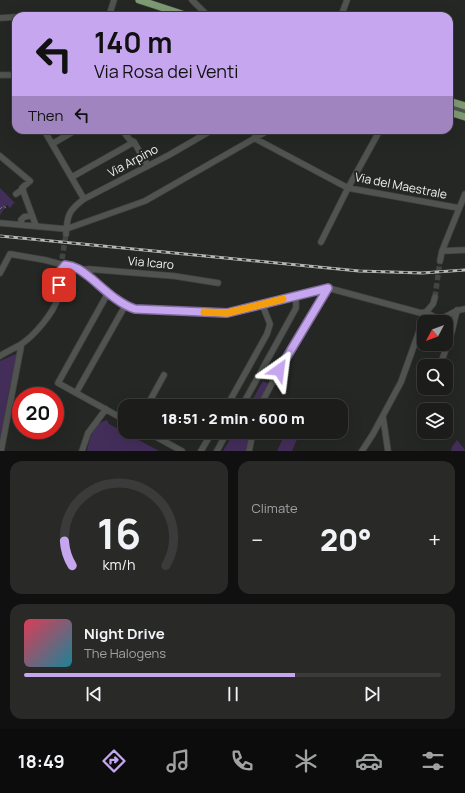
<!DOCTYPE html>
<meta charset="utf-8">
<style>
:root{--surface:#1c1d1b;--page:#292a28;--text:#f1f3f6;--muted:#a0a2a3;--line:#3a3b3a;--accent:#c7a6f0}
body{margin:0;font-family:Manrope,sans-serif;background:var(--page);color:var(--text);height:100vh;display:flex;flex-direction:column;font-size:15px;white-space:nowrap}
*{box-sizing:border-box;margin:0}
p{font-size:13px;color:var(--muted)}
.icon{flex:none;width:22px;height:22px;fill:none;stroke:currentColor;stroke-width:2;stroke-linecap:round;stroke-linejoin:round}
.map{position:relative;height:451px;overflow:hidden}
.panel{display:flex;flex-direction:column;gap:10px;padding:10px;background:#0f100f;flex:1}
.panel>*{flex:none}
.hud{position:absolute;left:12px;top:12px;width:441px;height:122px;border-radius:12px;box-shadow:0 4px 16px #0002,0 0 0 1px var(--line);background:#c7a6f0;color:#111;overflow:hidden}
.needle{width:26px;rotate:229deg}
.buttons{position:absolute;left:417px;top:315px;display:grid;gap:8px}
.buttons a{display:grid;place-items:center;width:36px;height:36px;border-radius:8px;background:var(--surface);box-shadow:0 4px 16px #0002,0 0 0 1px var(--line);font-size:20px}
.speed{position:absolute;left:12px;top:387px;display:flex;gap:8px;font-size:20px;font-weight:700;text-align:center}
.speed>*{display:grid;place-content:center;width:52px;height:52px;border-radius:50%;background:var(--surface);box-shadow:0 4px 16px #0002,0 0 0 1px var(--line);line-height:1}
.speed .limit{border:6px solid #d22;background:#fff;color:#111}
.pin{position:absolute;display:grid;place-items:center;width:34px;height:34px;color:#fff;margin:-17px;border-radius:8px;box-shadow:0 2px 6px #0006}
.me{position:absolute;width:44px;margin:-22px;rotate:31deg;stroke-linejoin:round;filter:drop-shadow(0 0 3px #0008)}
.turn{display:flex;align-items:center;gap:14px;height:84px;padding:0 16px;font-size:18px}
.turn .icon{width:52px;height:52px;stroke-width:2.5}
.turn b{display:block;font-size:28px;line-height:34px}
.then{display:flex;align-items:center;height:38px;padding:0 16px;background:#0003;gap:8px;font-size:15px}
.big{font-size:30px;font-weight:800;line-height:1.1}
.panel .widget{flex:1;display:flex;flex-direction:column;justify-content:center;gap:6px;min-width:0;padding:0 14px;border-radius:12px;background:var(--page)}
.panel .dial{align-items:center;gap:0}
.dial svg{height:104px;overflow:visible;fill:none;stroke:var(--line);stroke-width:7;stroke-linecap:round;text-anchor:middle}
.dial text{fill:var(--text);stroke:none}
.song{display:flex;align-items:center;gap:12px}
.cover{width:48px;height:48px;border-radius:6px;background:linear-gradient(135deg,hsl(350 70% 55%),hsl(190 70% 35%))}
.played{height:4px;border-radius:2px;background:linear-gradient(90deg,var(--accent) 65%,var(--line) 65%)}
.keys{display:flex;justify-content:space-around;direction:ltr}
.heat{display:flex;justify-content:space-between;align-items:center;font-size:22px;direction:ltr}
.panel .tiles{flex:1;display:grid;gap:10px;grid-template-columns:1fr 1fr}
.widget:last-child{grid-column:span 2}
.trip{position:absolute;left:118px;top:399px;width:230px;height:40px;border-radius:12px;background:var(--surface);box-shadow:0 4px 16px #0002,0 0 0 1px var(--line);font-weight:800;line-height:40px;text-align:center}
.tabs{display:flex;height:64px;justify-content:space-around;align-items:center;background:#0b0c0b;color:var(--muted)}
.tabs .icon{width:28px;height:28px}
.tabs .selected{color:var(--accent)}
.tabs b{font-size:18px;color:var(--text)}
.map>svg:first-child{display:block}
.green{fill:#432e5a}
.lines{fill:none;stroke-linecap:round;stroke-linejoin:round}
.minor-tunnel{stroke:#434543;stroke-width:5.5;stroke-dasharray:5.5 3;stroke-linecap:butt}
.minor-casing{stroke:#404240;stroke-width:7}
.major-casing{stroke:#404240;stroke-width:8}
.path{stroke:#757774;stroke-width:1;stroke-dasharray:3 2;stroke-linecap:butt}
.minor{stroke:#515350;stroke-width:5.5}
.major{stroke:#7d9a73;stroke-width:7}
.rail-casing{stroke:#b5b7b5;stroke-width:3}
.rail{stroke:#252724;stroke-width:1.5;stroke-dasharray:4.5;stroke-linecap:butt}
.route-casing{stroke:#816c9c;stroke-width:10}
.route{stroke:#c7a6f0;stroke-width:7}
.slow{stroke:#f59e0b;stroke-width:7}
.labels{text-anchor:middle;stroke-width:4;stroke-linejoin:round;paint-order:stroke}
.street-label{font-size:12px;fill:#f0f2f0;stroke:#252724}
</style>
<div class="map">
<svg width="465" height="451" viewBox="0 0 465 451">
<rect width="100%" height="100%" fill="#252724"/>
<path class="green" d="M 0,188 L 17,205 L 14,203 L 10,208 L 7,205 L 0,215 Z
M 18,353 L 9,390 L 0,451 L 0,361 Z
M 263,381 L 269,384 L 259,406 L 249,406 Z
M 107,420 L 109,424 L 159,451 L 87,451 C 90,438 92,424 107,420 Z
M 234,432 L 251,432 L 246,451 L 223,451 Z
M 286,432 L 298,437 L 292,451 L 277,451 Z
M 457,440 L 465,450 L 465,451 L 451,451 L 452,447 Z"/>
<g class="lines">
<path class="minor-tunnel" d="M 62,259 L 66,234
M 435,297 L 440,261"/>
<defs>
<path id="minor" d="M 192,0 L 208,16
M 109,16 L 114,0
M 341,16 L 347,0
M 0,18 L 16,17
M 0,75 L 16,75
M 449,107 L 465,112
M 44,130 L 84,199
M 122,130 L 130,140 L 134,142 L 148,166
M 254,138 L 348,188 L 459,208
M 52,144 L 76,130
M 0,156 L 30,181 L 22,188 L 36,226
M 72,177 L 134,142
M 16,194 L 23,189
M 0,223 L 66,229 L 69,228 L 145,201 L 269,130
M 22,225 L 21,220 L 24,217 L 32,215
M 66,234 C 67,215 69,210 84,199 L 169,155 L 212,130
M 321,242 L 348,188 L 380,130
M 442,251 L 465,250
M 440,261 L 442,251 L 465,194
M 82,270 L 88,269 L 174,276 L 218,283
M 0,273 L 10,254 L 45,260 L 82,270 L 91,279 L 125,306 L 135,309 L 227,313 L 328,288 L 421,313 L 426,312
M 108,293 L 58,383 L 125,420
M 426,312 C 446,326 446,311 465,309
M 0,356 C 6,352 13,349 20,345 C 34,336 54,313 58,297 C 61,287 57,275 63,266
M 440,366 L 452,331 L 457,310
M 432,391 L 433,388
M 76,393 L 125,306
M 147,406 L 164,375
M 227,406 L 267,334 L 270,324 L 262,304
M 242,406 L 296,308 L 296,296
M 260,406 L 279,370 L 328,288
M 383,417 L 388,451
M 147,432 L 182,451
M 1,451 L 21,347 L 21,345
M 82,451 L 88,433 L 106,409
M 201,451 L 212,432
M 217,451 L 227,432
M 249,451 L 253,432
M 362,451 L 373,434 L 401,382 L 426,312 L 433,304 L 435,297"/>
<path id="major" d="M 139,0 L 188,16
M 205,16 L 209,16
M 449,101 L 465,106
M 449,112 L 465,117"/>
</defs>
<use href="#minor" class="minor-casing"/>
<use href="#major" class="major-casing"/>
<path class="path" d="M 0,209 L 3,206 L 6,208"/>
<use href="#minor" class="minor"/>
<use href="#major" class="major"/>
<defs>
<path id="rail" d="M 0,236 L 359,271 L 422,273 L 465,270"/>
</defs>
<use href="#rail" class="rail-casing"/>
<use href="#rail" class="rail"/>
</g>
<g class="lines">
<defs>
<path id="route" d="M 59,285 L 61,270 L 65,265 C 77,266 83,272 92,279 C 105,290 119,304 135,309 L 227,313 L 328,288 L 279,370"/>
</defs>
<use href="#route" class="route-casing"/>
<use href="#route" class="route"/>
<path class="slow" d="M 204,312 L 227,313 L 283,299"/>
</g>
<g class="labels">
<g class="street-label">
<text transform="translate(133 161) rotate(-28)" y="4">Via Arpino</text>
<text transform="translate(401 186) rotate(11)" y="4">Via del Maestrale</text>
<text transform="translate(151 263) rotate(5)" y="4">Via Icaro</text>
</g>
</g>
</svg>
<div class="buttons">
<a><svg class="needle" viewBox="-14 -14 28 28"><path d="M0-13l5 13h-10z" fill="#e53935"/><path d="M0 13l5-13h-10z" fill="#a0a2a3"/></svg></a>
<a><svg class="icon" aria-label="search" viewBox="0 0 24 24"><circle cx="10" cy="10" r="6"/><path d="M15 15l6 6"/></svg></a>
<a><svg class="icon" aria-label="layers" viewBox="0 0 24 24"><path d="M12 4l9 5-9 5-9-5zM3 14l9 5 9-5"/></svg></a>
</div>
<div class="speed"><div class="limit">20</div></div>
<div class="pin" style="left:59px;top:285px;background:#d93025"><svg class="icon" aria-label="arrive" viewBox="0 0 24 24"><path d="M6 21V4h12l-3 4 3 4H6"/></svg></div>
<svg class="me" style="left:279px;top:370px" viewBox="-20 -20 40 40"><path d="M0-17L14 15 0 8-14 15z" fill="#c7a6f0" stroke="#fff" stroke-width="4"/></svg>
<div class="trip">18:51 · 2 min · 600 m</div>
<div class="hud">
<div class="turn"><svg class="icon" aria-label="left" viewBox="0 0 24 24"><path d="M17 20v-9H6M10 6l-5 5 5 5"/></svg><div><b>140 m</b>Via Rosa dei Venti</div></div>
<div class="then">Then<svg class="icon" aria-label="left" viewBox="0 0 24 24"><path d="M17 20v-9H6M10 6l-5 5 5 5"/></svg></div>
</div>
</div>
<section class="panel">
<div class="tiles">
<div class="widget dial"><svg viewBox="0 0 100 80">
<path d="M14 69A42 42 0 1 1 86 69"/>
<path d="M14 69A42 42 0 0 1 8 50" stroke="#c7a6f0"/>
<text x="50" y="56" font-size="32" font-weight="700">16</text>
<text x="50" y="72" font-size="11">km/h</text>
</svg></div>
<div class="widget"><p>Climate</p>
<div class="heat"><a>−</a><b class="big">20°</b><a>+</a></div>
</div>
<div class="widget">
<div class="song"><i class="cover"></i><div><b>Night Drive</b><p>The Halogens</p></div></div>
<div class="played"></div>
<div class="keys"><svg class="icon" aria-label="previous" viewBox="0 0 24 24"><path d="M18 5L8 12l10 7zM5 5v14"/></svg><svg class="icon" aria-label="pause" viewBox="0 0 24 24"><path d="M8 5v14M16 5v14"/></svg><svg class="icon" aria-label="next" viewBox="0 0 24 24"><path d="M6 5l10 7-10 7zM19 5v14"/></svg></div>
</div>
</div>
</section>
<nav class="tabs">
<b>18:49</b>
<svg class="icon selected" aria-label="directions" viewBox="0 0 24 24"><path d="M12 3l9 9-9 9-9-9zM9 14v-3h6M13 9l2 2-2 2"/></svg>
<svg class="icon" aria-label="music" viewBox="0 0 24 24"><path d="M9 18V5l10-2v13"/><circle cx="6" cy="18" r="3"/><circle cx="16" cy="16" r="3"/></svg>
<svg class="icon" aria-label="phone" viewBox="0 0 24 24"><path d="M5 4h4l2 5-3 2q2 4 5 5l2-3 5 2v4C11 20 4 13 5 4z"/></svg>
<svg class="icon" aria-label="climate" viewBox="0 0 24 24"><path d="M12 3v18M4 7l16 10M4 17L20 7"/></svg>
<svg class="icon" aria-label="car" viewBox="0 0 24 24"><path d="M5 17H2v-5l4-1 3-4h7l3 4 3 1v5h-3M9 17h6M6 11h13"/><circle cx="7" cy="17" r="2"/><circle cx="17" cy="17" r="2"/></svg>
<svg class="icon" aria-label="filters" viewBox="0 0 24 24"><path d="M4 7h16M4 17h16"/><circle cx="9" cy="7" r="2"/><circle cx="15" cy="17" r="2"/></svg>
</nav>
